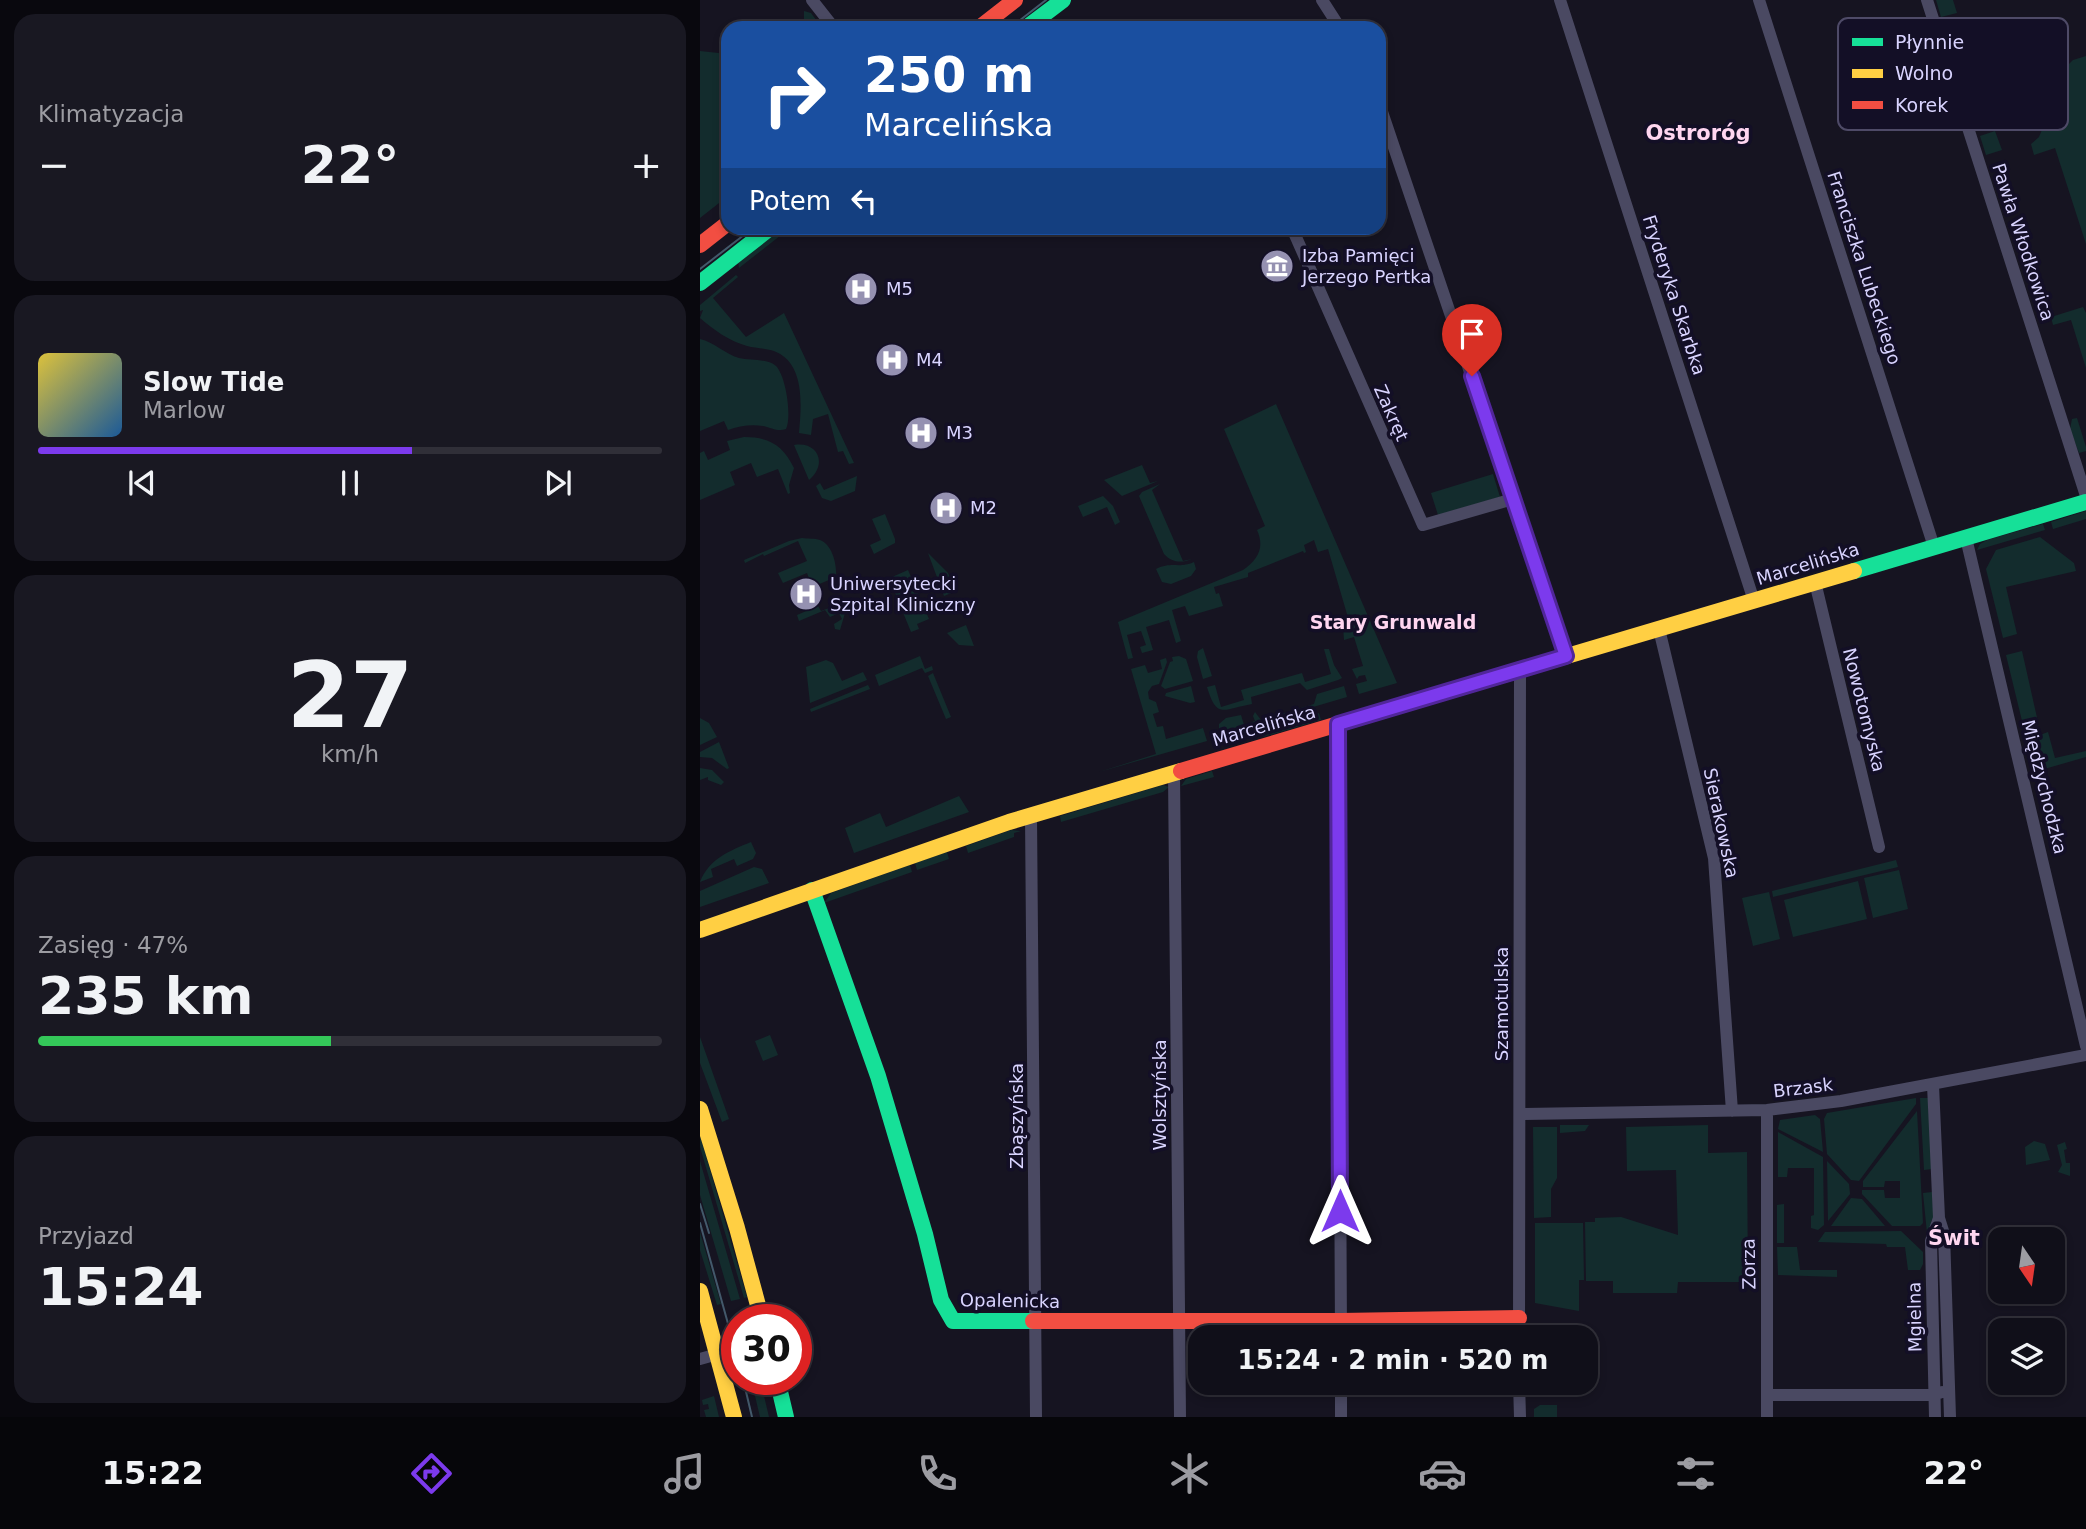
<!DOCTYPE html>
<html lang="pl">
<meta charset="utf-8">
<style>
:root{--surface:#100f19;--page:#191822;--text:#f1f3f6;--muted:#9c9ca2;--line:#302f38;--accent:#7c3aed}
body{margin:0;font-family:"DejaVu Sans",sans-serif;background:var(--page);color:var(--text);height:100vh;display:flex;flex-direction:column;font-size:26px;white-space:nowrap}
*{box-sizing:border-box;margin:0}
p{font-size:23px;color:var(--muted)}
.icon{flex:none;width:38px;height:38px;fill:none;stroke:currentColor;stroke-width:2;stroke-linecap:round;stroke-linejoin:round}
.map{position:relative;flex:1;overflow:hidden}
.side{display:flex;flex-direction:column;gap:14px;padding:14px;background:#09080e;width:700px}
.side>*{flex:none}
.banner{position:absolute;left:21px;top:21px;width:665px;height:214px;border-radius:21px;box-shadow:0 4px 10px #0003,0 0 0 2px var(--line);background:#1a4fa0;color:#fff;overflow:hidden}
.needle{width:46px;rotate:167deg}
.controls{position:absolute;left:1288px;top:1227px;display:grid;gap:14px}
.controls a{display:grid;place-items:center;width:77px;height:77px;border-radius:14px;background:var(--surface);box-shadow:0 4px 10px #0003,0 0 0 2px var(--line);font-size:35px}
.speed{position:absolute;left:21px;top:1304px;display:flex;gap:14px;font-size:35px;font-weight:700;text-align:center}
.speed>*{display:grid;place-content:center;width:91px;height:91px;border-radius:50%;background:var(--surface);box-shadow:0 4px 10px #0003,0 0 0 2px var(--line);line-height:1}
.speed .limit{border:10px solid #d22;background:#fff;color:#111}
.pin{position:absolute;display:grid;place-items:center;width:60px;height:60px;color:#fff;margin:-72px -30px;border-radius:50% 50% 50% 0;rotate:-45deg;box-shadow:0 0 7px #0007}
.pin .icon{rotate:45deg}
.me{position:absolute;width:77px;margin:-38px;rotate:0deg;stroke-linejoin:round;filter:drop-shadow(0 0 5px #0008)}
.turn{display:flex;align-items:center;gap:24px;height:147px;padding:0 28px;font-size:32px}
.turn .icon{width:91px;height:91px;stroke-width:2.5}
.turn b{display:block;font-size:49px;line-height:60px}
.then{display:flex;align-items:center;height:66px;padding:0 28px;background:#0003;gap:14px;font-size:26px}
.big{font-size:52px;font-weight:600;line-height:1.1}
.side .card{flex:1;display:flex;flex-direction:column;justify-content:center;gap:10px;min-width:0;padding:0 24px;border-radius:21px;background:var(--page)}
.side .dial{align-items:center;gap:0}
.dial b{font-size:91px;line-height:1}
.song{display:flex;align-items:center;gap:21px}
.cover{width:84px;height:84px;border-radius:10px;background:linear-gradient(135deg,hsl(50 70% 55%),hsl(210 70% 35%))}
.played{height:7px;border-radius:4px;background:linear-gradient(90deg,var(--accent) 60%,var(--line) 60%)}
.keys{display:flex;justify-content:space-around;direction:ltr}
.heat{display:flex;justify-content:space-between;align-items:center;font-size:38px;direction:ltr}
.charge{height:10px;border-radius:5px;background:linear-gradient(90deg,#34c759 47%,var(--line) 0)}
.trip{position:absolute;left:488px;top:1325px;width:410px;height:70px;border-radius:21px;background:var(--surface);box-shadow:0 4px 10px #0003,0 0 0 2px var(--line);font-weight:600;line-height:70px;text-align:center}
.menu{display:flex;height:112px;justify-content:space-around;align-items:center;background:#06060a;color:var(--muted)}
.menu .icon{width:49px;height:49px}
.menu .current{color:var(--accent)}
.menu b{font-size:32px;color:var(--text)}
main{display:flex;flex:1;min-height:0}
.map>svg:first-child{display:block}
.green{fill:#132c2d}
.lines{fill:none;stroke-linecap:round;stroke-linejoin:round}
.street{stroke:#4a4962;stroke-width:12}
.fast{stroke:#16e098;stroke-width:16}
.slow{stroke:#ffcf43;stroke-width:16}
.jam{stroke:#f24e42;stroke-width:16}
.tram{stroke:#43596b;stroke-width:2}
.route-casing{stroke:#51269a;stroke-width:18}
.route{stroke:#7c3aed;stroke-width:12}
.labels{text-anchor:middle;stroke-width:7;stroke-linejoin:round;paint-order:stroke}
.street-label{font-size:18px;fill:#d9d4ff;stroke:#130f26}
.poi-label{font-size:18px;fill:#d9d4ff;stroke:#130f26;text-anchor:start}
.neighbourhood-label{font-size:19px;font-weight:bold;fill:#ffd6f0;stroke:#130f26}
.quarter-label{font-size:21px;font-weight:bold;fill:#ffd6f0;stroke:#130f26}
.key{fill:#130f26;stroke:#4e4a67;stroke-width:2}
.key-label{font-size:19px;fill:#d9d4ff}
</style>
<main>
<section class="side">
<div class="card"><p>Klimatyzacja</p>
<div class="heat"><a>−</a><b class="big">22°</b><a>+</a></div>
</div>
<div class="card">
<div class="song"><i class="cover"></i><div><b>Slow Tide</b><p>Marlow</p></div></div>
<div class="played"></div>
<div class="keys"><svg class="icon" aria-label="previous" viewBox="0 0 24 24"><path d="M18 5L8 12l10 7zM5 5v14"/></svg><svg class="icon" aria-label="pause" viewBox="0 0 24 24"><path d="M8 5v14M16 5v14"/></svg><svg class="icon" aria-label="next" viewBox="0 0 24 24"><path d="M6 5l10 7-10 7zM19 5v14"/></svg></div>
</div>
<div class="card dial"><b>27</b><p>km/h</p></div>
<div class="card"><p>Zasięg · 47%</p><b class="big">235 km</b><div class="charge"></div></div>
<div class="card"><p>Przyjazd</p><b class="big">15:24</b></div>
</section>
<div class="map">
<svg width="1386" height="1417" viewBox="0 0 1386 1417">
<rect width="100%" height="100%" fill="#161421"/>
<path class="green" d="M 1236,0 L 1253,0 L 1257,13 L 1241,17 Z
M 104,11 L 111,13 L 122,28 L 104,28 Z
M 1259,17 L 1266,41 L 1250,46 L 1243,22 Z
M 0,51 L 28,54 L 28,196 L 0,218 Z
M 1386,56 L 1386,244 L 1355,148 L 1334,155 L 1331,144 L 1339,137 L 1369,64 L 1373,60 Z
M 1286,102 L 1293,126 L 1278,131 L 1273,114 L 1275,106 Z
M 1295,131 L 1302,150 L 1286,155 L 1280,136 Z
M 81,228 L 90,228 L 39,268 L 38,261 Z
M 36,275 L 38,277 L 13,298 L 46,337 L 84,313 L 154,463 L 149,464 L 143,451 L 138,452 L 128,414 L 113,419 L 111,435 L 99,433 C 101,410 105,372 83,356 C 73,348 59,349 47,346 C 29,341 14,330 0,318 L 3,310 L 0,311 L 0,305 Z
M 1383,307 L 1386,313 L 1386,368 L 1371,320 L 1353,325 L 1351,317 Z
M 0,339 C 14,342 25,354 39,358 C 50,361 67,358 76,366 C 86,376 92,417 86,429 C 78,432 72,428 63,426 C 51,424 39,426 28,430 L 24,421 L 0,431 Z
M 576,404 L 697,683 L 659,694 L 656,684 L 667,681 L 665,675 L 659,676 L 657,679 L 652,669 L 663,666 L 654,637 L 644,640 L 643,626 L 649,621 L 628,549 L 618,552 L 614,540 L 604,545 L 606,552 L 604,553 L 603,551 L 548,573 L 548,577 L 514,587 L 516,594 L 519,593 L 523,606 L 489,616 L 485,606 L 472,610 L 481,641 L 476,643 L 469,620 L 446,627 L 453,650 L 442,653 L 440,647 L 446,645 L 441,631 L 427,635 L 433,658 L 428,659 L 418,622 L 543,570 C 558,559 565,548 557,530 L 565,526 L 524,429 Z
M 1377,418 L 1386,447 L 1386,451 L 1379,453 L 1370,429 L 1372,419 Z
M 44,437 C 69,437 83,445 94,468 L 89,485 L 90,493 L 88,494 L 78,469 L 57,477 L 51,463 L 30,472 L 35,485 L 0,500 L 0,453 L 4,451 L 8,460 L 30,450 L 27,441 Z
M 94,445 C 118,441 128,464 109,480 Z
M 442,465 L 450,483 L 458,481 L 422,496 L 404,480 Z
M 793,474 L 800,497 L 738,515 L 731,493 Z
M 157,476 L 155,491 L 131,501 L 122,498 L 116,486 L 120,483 L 124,490 Z
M 460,484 L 452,490 L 483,561 L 492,559 C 482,563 472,563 464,554 L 439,496 L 442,492 Z
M 403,496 L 413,506 L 420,522 L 415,525 L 407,507 L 383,517 L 378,506 Z
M 1386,511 L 1386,519 L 1353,529 L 1351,522 Z
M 185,514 L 195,539 L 195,543 L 174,554 L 170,545 L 181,540 L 172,519 Z
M 1343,524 L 1345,530 L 1277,550 L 1280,544 L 1287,540 Z
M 1340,537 L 1374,563 L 1376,571 L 1306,587 L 1317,634 L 1303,638 L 1286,569 L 1296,550 Z
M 102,538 C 107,539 115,538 120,540 C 133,545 137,566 136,577 L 117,585 L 122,600 L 118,602 L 107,573 L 83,583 L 78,573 L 107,561 L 98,541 L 64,556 L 63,554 L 45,563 L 44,560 L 89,541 Z
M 228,553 L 248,573 L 256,591 L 244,596 Z
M 494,562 L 496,569 L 491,576 L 471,584 L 462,582 L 456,569 C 473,561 478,569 494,562 Z
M 208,570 L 229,619 L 217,624 L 219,629 L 211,632 L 191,583 L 194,582 L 192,577 Z
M 143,603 L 145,613 L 140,630 L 135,629 L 134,624 L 142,619 L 139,613 L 130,617 L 125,610 L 99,621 L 97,615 L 118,606 L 121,611 Z
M 266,625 L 274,646 L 259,645 L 247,633 Z
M 503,648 L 512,676 L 503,679 L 497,657 L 498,651 Z
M 624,649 L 629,649 L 634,665 L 642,678 L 638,680 L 607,690 L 600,683 L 551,697 L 552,704 C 523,709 517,720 507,687 L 515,685 L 521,707 L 544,700 L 541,690 L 602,673 L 605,682 L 631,674 Z
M 1322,651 L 1338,722 L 1323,725 L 1306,655 Z
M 220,656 L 225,669 L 232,666 L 233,670 L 225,673 L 222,668 L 179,686 L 175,675 Z
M 472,657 L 479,656 L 486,659 L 493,681 L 465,689 L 461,686 L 470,662 L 473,661 Z
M 466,658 L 467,662 L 459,684 L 452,686 L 448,692 L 449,699 L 456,702 L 459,712 L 453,714 L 457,727 L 463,726 L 466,739 L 503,728 L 507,741 L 399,772 L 456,754 L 431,669 L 445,665 L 448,673 L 462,669 L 460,660 Z
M 126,660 L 133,663 L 142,681 L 163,672 L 167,680 L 110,703 L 106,667 Z
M 233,673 L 251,717 L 246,719 L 228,676 Z
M 168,685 L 170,689 L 111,712 L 110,709 Z
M 491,686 L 495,702 L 490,703 L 465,696 L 466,693 Z
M 644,686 L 647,697 L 519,735 L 519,724 L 526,718 L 541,715 L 544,725 L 555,721 L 553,716 L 555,712 L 561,720 L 614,704 L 617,694 Z
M 619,713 L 621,720 L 563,737 L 561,730 Z
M 0,718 L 9,723 L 17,737 L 0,745 Z
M 1348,732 L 1355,758 L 1386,751 L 1386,757 L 1334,772 L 1327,740 Z
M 19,742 L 29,768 L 27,769 L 12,758 L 0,757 L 0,752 Z
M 0,768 L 12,770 L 24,782 L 21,785 L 8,780 L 8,777 L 0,780 Z
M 512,771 L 514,777 L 481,786 L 486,779 Z
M 463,785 L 469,787 L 463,792 L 361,822 L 360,816 Z
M 259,796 L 269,812 L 154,853 L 145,828 L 180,813 L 186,827 Z
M 311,830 L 321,831 L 314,833 L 314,837 L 268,853 L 266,846 Z
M 51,842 L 56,853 L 53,859 L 37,866 L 34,859 L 11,869 L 13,877 L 0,882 C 9,859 29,851 51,842 Z
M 247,852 L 249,859 L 217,870 L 215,863 Z
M 1196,860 L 1198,867 L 1073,897 L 1072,891 Z
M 210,865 L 212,872 L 124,903 L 131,893 Z
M 54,867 L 62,869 L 69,883 L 0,907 L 0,891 Z
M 1199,870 L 1208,909 L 1173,918 L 1164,878 Z
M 1158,881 L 1167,919 L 1093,937 L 1084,900 Z
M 1069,892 L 1080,939 L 1053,946 L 1042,898 Z
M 70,1035 L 78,1055 L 63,1061 L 55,1041 Z
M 0,1037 L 29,1119 L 22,1122 L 0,1063 Z
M 1216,1098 L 1216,1104 L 1159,1181 L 1151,1180 L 1127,1154 L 1124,1119 L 1127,1113 Z
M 1220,1098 L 1228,1098 L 1232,1169 L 1224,1170 Z
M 1217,1111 L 1223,1223 L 1220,1226 L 1192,1226 L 1162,1194 L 1162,1190 L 1184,1190 L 1185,1198 L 1200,1198 L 1200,1181 L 1185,1181 L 1184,1187 L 1163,1187 L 1163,1181 Z
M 1115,1115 L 1120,1119 L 1123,1152 L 1078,1129 L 1080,1120 Z
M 860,1125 L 889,1125 L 885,1131 L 860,1133 Z
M 1008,1125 L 1008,1153 L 1047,1152 L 1048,1282 L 978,1282 L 977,1293 L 913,1293 L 913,1281 L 886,1281 L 885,1222 L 895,1222 L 895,1218 L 921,1217 L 978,1235 L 976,1170 L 927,1171 L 926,1127 Z
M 833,1127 L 857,1127 L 857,1178 L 851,1189 L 851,1217 L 834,1218 Z
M 1078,1132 L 1123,1157 L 1124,1225 L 1118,1230 L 1111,1228 L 1111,1216 L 1114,1215 L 1114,1168 L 1088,1168 L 1087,1177 L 1078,1177 Z
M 0,1135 L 47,1297 L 44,1298 L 0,1147 Z
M 1334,1141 L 1345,1144 L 1350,1160 L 1326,1165 L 1325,1147 Z
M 1365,1142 L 1367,1149 L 1364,1150 L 1366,1163 L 1370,1163 L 1370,1176 L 1358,1172 L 1362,1165 L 1357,1145 Z
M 0,1161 L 40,1299 L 31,1301 L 0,1195 Z
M 1127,1161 L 1149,1184 L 1150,1194 L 1128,1221 Z
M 1232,1192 L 1234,1219 L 1231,1221 L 1232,1232 L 1227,1233 L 1223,1193 Z
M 1151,1198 L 1162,1199 L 1185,1226 L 1131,1226 Z
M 1084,1204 L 1084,1243 L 1077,1243 L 1077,1205 Z
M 835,1223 L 883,1223 L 884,1280 L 879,1280 L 879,1311 L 835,1303 Z
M 1201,1231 L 1223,1252 L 1223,1264 L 1220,1270 L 1208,1270 L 1205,1247 L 1187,1247 L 1186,1244 L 1118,1242 L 1125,1232 Z
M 0,1232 L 21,1304 L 17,1305 L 0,1250 Z
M 1077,1247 L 1097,1247 L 1100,1270 L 1137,1270 L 1137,1277 L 1078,1275 Z
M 51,1379 L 60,1379 L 69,1417 L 60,1417 Z
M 14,1396 L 19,1417 L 6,1417 L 4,1410 L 9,1409 L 8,1404 L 3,1405 L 2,1400 Z
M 840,1405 L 857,1405 L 857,1417 L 834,1417 L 834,1409 Z"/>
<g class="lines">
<path class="street" d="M 112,0 L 134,28
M 622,0 L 640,28
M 860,0 L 1054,601
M 1059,0 L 1234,547
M 1227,0 L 1386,496
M 679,103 L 866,656
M 592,228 L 723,525 L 813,499
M 1266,538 L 1386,1046
M 1115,582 L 1179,847
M 959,629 L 1014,858 L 1032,1111
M 638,725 L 641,1337
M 474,773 L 480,1417
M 331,815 L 336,1417
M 1233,1085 L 1239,1218 L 1244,1234 L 1250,1417
M 1067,1110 L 1067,1417
M 820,1114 L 1067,1110 L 1141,1101 L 1386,1055
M 819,1337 L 820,670
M 0,1359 L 18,1354
M 641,1382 L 641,1417
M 819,1382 L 820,1417
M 1067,1395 L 1234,1395 L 1242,1392
M 1235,1417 L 1231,1241 L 1239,1218"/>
<path class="fast" d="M 326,28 L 363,0
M 0,283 L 70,228
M 1154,571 L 1386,502
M 112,890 L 178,1076 L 225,1234 L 241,1300 L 253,1321 L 333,1321
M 77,1379 L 86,1417"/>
<path class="slow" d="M 759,688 L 1154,571
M 0,930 L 309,822 L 481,771
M 0,1109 L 37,1228 L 62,1320
M 0,1291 L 34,1417"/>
<path class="jam" d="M 279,28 L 315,0
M 0,245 L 28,223
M 481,771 L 759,688
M 333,1321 L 641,1321 L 819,1318"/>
<path class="tram" d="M 310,28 L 346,0
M 0,269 L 53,228
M 0,1204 L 9,1233
M 0,1223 L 37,1356
M 43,1379 L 52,1417"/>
</g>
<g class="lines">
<defs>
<path id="route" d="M 640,1211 L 638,724 L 866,656 L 772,376"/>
</defs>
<use href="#route" class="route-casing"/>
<use href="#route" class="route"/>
</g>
<defs>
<symbol id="museum-disc" viewBox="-11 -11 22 22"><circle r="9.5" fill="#9591b1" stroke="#130f26"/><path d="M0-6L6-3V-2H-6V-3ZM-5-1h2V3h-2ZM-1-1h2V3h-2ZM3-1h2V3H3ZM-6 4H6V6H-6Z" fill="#fff"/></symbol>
<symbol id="hospital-disc" viewBox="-11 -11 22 22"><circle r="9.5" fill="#9591b1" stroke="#130f26"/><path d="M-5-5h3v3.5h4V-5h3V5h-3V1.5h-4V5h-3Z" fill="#fff"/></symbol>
</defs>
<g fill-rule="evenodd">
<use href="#museum-disc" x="558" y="247" width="38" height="38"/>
<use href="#hospital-disc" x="142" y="270" width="38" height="38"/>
<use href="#hospital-disc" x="173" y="341" width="38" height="38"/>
<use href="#hospital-disc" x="202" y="414" width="38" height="38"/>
<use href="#hospital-disc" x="227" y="489" width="38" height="38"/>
<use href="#hospital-disc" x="87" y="575" width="38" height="38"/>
</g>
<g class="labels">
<g class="street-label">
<text transform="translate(1323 242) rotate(72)" y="6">Pawła Włodkowica</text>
<text transform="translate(1164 268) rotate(72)" y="6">Franciszka Lubeckiego</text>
<text transform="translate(974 295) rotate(72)" y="6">Fryderyka Skarbka</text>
<text transform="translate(691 413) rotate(66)" y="6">Zakręt</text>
<text transform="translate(1108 564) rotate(-17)" y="6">Marcelińska</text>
<text transform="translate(1164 710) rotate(76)" y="6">Nowotomyska</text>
<text transform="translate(564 726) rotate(-16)" y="6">Marcelińska</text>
<text transform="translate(1344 787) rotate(76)" y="6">Międzychodzka</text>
<text transform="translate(1021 823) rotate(78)" y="6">Sierakowska</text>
<text transform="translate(802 1004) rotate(-90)" y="6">Szamotulska</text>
<text transform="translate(1103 1088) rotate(-7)" y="6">Brzask</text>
<text transform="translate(460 1095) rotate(-90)" y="6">Wolsztyńska</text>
<text transform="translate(317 1116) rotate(-90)" y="6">Zbąszyńska</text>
<text transform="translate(1049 1264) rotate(-91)" y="6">Zorza</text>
<text transform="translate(310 1301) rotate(1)" y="6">Opalenicka</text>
<text transform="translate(1215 1317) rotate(-91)" y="6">Mgielna</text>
</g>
<g class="poi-label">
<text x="602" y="262">Izba Pamięci<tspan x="602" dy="21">Jerzego Pertka</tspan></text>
<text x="186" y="295">M5</text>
<text x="216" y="366">M4</text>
<text x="246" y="439">M3</text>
<text x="270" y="514">M2</text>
<text x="130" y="590">Uniwersytecki<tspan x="130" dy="21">Szpital Kliniczny</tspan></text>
</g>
<g class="neighbourhood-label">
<text x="693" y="629">Stary Grunwald</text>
</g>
<g class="quarter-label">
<text x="998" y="140">Ostroróg</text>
<text x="1254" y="1245">Świt</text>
</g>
</g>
<rect x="1138" y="18" width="230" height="112" rx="10" class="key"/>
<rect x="1152" y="38" width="31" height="8" fill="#16e098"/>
<rect x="1152" y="69" width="31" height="9" fill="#ffcf43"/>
<rect x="1152" y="101" width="31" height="8" fill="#f24e42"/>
<g class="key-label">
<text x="1195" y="49">Płynnie</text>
<text x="1195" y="80">Wolno</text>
<text x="1195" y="112">Korek</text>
</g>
</svg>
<div class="controls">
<a><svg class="needle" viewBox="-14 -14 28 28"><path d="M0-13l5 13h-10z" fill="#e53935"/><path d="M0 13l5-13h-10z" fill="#9c9ca2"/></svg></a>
<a><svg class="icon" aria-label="layers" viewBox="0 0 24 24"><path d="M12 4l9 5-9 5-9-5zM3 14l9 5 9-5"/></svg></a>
</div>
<div class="speed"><div class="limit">30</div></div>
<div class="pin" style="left:772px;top:376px;background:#d93025"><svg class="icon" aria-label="arrive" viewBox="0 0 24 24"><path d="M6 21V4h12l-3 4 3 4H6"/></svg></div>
<svg class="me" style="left:640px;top:1211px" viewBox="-20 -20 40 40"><path d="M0-17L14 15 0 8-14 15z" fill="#7c3aed" stroke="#fff" stroke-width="4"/></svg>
<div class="trip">15:24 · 2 min · 520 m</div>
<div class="banner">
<div class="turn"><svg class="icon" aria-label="right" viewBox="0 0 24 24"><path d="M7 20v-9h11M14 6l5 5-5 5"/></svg><div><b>250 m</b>Marcelińska</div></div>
<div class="then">Potem<svg class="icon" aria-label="left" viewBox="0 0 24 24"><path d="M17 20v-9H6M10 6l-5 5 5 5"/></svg></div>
</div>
</div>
</main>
<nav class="menu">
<b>15:22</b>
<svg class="icon current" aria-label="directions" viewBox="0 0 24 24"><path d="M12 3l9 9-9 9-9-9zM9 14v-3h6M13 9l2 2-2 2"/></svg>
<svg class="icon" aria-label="music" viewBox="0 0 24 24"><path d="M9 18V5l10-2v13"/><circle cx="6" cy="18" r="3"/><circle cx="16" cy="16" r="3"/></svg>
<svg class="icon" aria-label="phone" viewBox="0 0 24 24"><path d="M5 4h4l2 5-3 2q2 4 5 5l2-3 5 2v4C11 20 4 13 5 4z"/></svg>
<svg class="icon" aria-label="climate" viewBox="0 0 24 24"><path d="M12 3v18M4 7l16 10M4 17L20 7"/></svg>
<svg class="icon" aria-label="car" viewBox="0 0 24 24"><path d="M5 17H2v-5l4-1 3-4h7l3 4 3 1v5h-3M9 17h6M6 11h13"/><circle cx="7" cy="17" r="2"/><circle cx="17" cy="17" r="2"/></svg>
<svg class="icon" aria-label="filters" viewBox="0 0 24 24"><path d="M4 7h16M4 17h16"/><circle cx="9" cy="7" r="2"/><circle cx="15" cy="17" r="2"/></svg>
<b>22°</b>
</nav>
